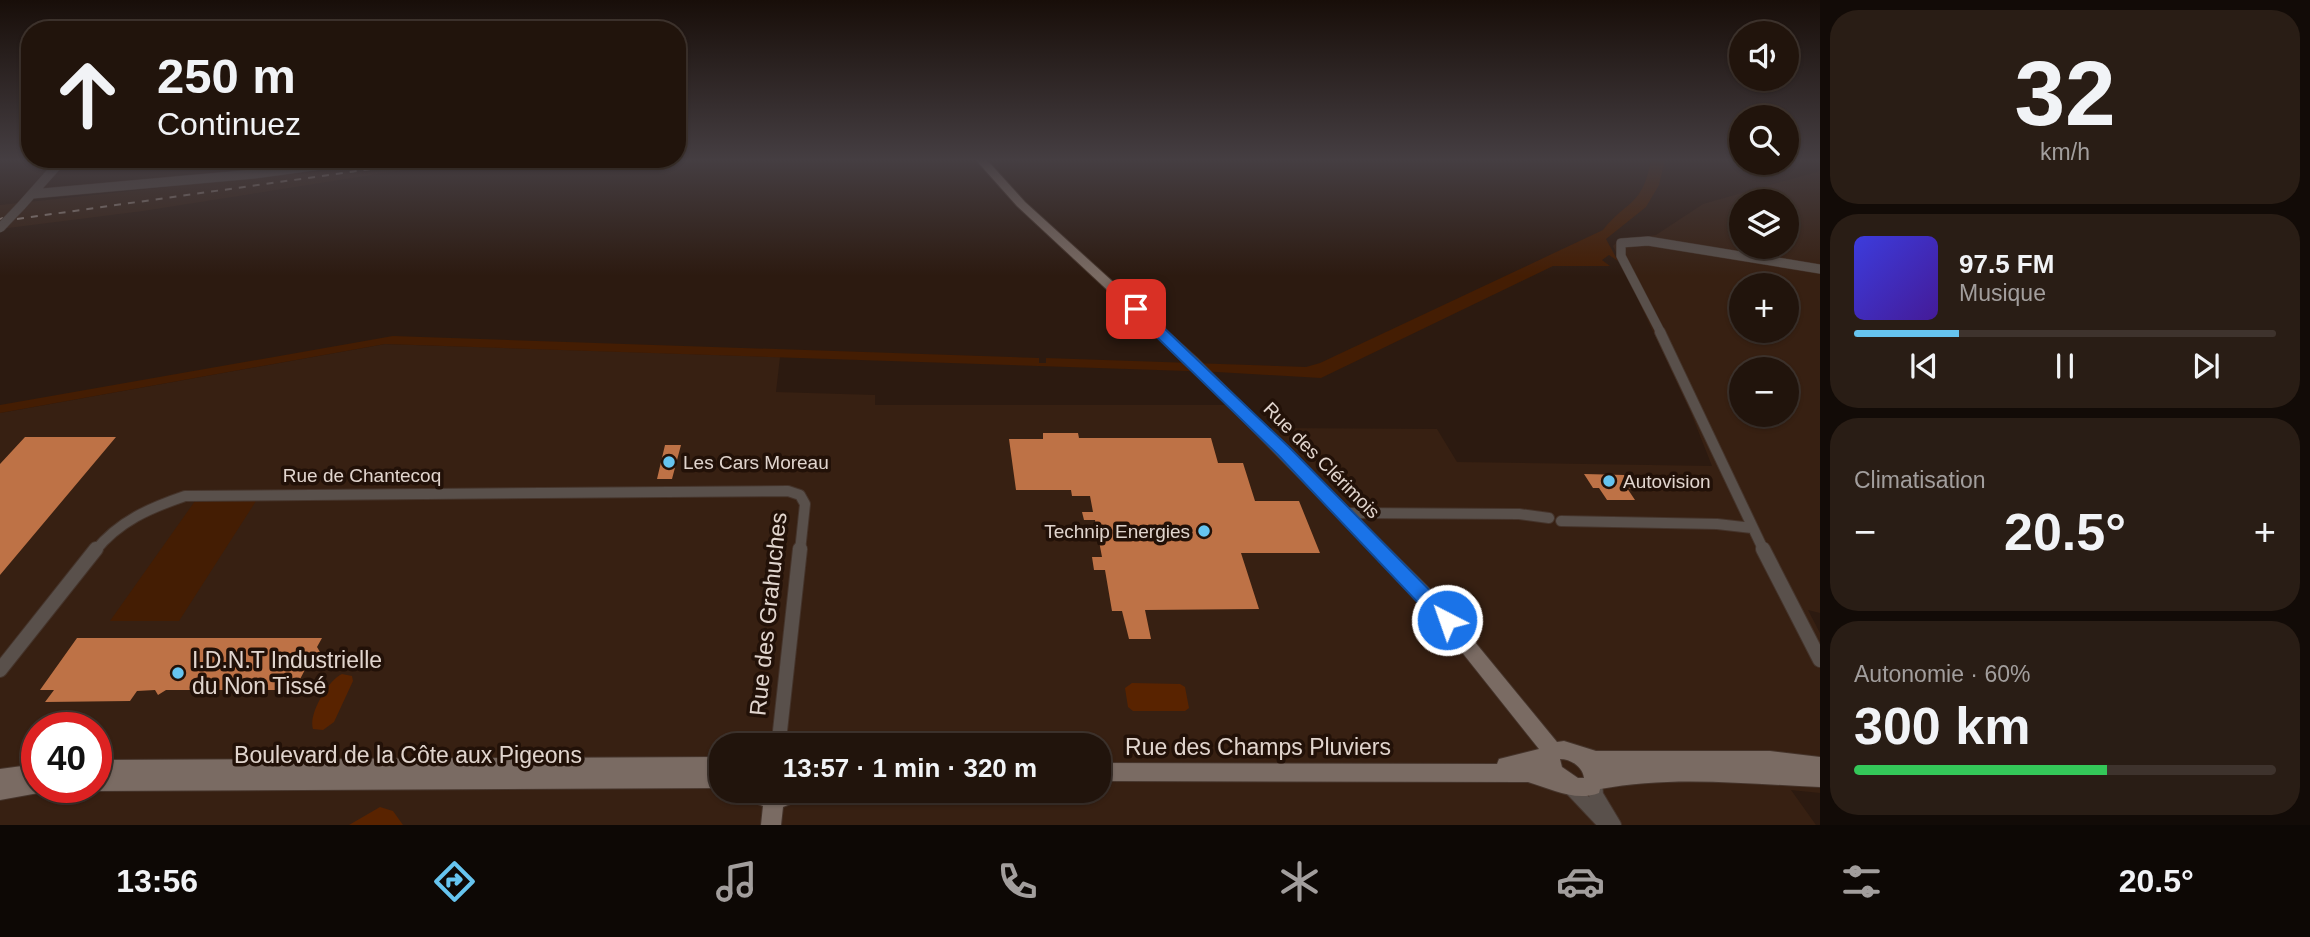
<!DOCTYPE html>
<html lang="fr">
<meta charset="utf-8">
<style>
:root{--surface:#21140c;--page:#291d15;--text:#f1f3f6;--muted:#a29e9d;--line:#3e332d;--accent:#66c4ef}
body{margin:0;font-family:Helvetica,sans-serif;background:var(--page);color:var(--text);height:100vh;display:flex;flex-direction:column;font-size:26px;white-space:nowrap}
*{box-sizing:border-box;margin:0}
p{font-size:23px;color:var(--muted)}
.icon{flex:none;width:38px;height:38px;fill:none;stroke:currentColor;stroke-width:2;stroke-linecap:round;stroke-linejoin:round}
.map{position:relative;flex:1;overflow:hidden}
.sheet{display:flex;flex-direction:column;gap:10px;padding:10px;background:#120b07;width:490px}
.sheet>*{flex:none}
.banner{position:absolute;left:21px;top:21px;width:665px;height:147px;border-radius:28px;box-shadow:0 2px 5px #0004,0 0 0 2px var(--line);background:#21140c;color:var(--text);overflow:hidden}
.fabs{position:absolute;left:1729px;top:21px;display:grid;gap:14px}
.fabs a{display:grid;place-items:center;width:70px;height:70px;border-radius:50%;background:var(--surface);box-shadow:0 2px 5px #0004,0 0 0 2px var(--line);font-size:35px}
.speed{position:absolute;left:21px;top:712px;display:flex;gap:14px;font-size:35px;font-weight:700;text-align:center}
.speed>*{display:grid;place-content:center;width:91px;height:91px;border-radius:50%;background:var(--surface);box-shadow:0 2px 5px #0004,0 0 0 2px var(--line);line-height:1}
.speed .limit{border:10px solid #d22;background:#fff;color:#111}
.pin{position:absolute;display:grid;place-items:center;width:60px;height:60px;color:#fff;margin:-30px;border-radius:14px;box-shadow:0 4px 10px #0006}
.me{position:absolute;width:77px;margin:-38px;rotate:319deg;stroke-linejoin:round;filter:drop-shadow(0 0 5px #0008)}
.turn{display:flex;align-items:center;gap:24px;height:147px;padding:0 21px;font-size:32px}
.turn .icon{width:91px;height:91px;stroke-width:2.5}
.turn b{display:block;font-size:49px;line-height:60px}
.big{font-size:52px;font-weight:700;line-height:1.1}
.sheet .card{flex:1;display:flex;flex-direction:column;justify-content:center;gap:10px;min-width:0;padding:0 24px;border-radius:28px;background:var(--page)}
.sheet .dial{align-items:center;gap:0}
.dial b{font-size:91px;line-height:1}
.song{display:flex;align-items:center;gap:21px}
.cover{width:84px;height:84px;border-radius:10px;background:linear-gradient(135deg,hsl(240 70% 55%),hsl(260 70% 35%))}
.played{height:7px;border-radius:4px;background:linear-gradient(90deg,var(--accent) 25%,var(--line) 25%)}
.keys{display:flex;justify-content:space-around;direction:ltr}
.heat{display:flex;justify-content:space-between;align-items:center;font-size:38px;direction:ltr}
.charge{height:10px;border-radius:5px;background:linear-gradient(90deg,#34c759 60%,var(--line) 0)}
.trip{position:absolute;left:709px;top:733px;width:402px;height:70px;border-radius:28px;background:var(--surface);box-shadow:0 2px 5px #0004,0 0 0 2px var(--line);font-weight:700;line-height:70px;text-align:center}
.dock{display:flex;height:112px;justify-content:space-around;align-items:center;background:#0d0805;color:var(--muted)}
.dock .icon{width:49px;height:49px}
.dock .current{color:var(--accent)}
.dock b{font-size:32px;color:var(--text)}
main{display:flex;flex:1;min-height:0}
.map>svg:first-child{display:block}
.built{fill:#372012;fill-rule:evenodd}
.green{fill:#441d03}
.water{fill:#592300}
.building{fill:#be7246}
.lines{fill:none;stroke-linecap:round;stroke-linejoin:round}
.street-far2-casing{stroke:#45342b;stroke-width:10}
.street-far1-casing{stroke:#45342b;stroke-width:12}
.street-casing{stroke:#45342b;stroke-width:16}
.secondary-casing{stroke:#45342b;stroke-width:2}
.street-far2{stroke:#59504b;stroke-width:9}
.street-far1{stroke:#59504b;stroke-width:10}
.street{stroke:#59504b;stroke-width:14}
.secondary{fill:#7a6b63;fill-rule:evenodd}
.rail{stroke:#9b8c84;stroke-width:2;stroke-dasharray:7 7;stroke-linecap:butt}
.street-bridge-casing{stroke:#45342b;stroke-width:10;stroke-linecap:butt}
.street-bridge{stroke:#59504b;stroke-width:9}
.route{fill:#1a73e8;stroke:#114b97;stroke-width:2}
.poi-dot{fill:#66c4ef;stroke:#221108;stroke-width:2.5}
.labels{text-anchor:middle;stroke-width:7;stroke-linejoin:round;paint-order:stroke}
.street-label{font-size:19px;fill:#e1d5ce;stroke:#221108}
.poi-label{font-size:19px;fill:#e1d5ce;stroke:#221108;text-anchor:start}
.near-street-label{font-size:23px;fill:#e1d5ce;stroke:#221108}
.near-poi-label{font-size:23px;fill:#e1d5ce;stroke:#221108;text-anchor:start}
</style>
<main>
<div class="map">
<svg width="1820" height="825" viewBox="0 0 1820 825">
<rect width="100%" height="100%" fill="#2c1a10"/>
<path class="built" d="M 380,160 L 466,160 L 143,211 L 0,229 L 0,205 L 317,171 Z
M 1820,171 L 1820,613 L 1808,610 L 1820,633 L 1820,793 L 1791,790 L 1816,825 L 0,825 L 0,413 L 385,344 L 780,357 L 776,392 L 875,395 L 875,405 L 1229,405 L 1254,428 L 1437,429 L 1457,462 L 1712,466 L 1691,413 L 1613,246 L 1619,240 L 1656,235 L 1703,204 ZM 1741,201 L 1787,201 L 1787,247 L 1741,247 ZM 1741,285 L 1787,285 L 1787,331 L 1741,331 ZM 1741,369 L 1787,369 L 1787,415 L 1741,415 ZM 37,728 L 96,728 L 96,788 L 37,788 ZM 721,746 L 1099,746 L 1099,791 L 721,791 Z"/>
<path class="green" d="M 1651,160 L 1665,160 L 1659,185 L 1646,207 L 1606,239 L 1618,261 L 1609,255 L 1602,260 L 1610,266 L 1553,266 L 1321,378 L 1217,372 L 385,344 L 0,413 L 0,405 L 393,336 L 1039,358 L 1039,363 L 1046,363 L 1046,358 L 1306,367 L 1320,363 L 1603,230 C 1628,199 1642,207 1651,160 Z
M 195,501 L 256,501 L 179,621 L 110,621 Z"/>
<path class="water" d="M 342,674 L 352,676 L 353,681 L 334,722 L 323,730 L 313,729 C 308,715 328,680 342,674 Z
M 1132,683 L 1180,684 L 1185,687 L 1189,708 L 1185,711 L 1133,711 L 1128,707 L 1125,688 Z
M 380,807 L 393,811 L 403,825 L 349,825 Z"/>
<path class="building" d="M 1043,433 L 1078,433 L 1079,438 L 1211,438 L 1218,463 L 1243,463 L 1255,501 L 1299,501 L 1320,553 L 1241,553 L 1259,609 L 1145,610 L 1151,639 L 1129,639 L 1122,611 L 1112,611 L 1105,570 L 1094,570 L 1092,557 L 1102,557 L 1095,520 L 1084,520 L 1082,512 L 1093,512 L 1090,496 L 1072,496 L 1071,490 L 1016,490 L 1009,439 L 1043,439 Z
M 25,437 L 116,437 L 0,575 L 0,464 Z
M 665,445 L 681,445 L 672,479 L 657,479 Z
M 1584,474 L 1624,475 L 1633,489 L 1627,488 L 1635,500 L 1607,500 L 1599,488 L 1593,488 Z
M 77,638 L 322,638 L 317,647 L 320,652 L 312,656 L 295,689 L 286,689 L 284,694 L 276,694 L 278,690 L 240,690 L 233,694 L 230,690 L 166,690 L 158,695 L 155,690 L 137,691 L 130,701 L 45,702 L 54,690 L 40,690 Z"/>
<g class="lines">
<defs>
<path id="street-far2" d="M 32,194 L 254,174 L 357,160
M 21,206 L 62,160
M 1661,333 L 1621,256 L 1621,243 L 1648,241 L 1820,269"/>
<path id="street-far1" d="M 1660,332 L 1764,551
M 1346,513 L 1519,514 L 1549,518
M 1561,521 L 1717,524 L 1752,528
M 95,551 C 119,521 150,508 185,496 L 788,491 L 800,495 L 805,504 L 800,551"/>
<path id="street" d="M 1763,549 L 1820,660
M 0,670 L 96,549
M 779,740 L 800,549
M 1595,781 L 1596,795 L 1614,825
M 1571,788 L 1606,825"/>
<path id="secondary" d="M 976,160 L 987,160 L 1025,202 L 1198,359 L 1438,597 L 1557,742 L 1564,741 L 1596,751 L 1770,751 L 1820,757 L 1820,787 C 1748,784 1672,775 1600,789 L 1599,793 C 1575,802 1552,789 1528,782 L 1099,781 L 1099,763 L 1497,764 L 1499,759 L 1539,749 L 1426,607 L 1188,365 L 1017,206 ZM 1560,759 C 1571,759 1583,767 1584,778 L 1578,778 L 1562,767 Z
M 779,731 L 804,740 L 806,746 L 752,746 L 754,740 Z
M 721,757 L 721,788 L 96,791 L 89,788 L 96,788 L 96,760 Z
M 37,764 L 37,788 L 46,788 L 44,792 L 0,800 L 0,769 Z
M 740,791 L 808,791 L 805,798 L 783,807 L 781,825 L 761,825 L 763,806 L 743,798 Z"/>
</defs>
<use href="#street-far2" class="street-far2-casing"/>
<use href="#street-far1" class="street-far1-casing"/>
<use href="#street" class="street-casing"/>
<use href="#secondary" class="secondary-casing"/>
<use href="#street-far2" class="street-far2"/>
<use href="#street-far1" class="street-far1"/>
<use href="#street" class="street"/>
<use href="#secondary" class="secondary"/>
<path class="rail" d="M 0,219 L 3,218
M 17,219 L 435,160"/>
<defs>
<path id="street-bridge" d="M 0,228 L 21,206"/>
</defs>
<use href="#street-bridge" class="street-bridge-casing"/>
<use href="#street-bridge" class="street-bridge"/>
</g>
<linearGradient id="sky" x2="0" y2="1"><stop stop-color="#180e09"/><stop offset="0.58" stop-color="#453e42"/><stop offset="1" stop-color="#453e42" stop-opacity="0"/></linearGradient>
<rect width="1820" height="276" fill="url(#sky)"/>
<path class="route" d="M 1136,305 L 1141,306 L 1289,447 L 1454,615 L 1457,620 L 1454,626 L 1440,626 L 1278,455 L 1131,312 L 1129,309 Z"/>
<g class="poi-dot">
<circle cx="669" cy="462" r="7"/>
<circle cx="1609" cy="481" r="7"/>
<circle cx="1204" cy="531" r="7"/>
<circle cx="178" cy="673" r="7"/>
</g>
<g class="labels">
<g class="street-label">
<text transform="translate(1322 460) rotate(45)" y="7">Rue des Clérimois</text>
<text x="362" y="482">Rue de Chantecoq</text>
</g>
<g class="poi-label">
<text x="683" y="469">Les Cars Moreau</text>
<text x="1623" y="488">Autovision</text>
<text x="1190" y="538" text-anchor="end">Technip Energies</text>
</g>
<g class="near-street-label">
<text transform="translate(768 614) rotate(-84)" y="8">Rue des Grahuches</text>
<text x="1258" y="755">Rue des Champs Pluviers</text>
<text x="408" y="763">Boulevard de la Côte aux Pigeons</text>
</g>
<g class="near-poi-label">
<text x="192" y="668">I.D.N.T Industrielle<tspan x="192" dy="26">du Non Tissé</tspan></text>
</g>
</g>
</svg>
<div class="fabs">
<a><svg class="icon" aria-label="sound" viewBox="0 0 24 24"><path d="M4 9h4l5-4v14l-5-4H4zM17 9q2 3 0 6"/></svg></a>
<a><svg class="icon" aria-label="search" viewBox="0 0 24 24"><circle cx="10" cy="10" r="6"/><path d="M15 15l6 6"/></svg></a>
<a><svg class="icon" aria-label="layers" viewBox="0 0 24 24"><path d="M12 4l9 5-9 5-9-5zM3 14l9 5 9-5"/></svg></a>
<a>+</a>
<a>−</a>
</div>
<div class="speed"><div class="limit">40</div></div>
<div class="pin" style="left:1136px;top:309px;background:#d93025"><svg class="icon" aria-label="arrive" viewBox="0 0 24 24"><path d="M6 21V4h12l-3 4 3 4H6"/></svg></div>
<svg class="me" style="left:1447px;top:620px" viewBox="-20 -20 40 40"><circle r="17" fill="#1a73e8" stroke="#fff" stroke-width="3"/><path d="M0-11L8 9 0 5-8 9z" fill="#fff"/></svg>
<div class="trip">13:57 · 1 min · 320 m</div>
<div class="banner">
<div class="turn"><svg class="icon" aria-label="ahead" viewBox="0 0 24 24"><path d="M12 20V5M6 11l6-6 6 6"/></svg><div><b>250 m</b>Continuez</div></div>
</div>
</div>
<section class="sheet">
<div class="card dial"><b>32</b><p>km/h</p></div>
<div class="card">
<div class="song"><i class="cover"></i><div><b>97.5 FM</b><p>Musique</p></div></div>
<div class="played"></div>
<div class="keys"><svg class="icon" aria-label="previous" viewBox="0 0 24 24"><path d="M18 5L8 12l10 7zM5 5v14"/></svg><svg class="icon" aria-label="pause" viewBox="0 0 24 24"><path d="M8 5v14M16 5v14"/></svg><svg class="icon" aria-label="next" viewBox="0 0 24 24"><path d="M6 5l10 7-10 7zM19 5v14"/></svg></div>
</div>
<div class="card"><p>Climatisation</p>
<div class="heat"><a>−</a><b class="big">20.5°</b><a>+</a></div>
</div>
<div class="card"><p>Autonomie · 60%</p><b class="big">300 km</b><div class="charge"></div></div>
</section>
</main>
<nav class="dock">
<b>13:56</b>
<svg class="icon current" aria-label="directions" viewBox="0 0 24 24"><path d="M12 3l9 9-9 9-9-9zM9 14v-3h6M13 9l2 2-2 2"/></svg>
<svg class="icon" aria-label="music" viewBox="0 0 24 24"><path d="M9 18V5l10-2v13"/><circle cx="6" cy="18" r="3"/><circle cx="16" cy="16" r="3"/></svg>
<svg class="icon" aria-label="phone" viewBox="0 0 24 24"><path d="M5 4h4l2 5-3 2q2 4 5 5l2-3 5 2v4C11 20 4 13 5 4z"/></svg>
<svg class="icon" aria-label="climate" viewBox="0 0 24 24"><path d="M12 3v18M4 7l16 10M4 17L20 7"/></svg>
<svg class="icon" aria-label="car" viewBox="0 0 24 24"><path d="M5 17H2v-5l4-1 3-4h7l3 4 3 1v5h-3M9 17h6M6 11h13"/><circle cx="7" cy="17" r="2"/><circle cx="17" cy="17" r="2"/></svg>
<svg class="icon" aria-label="filters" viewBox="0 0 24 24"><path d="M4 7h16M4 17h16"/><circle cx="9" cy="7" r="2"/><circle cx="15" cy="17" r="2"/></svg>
<b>20.5°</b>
</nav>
